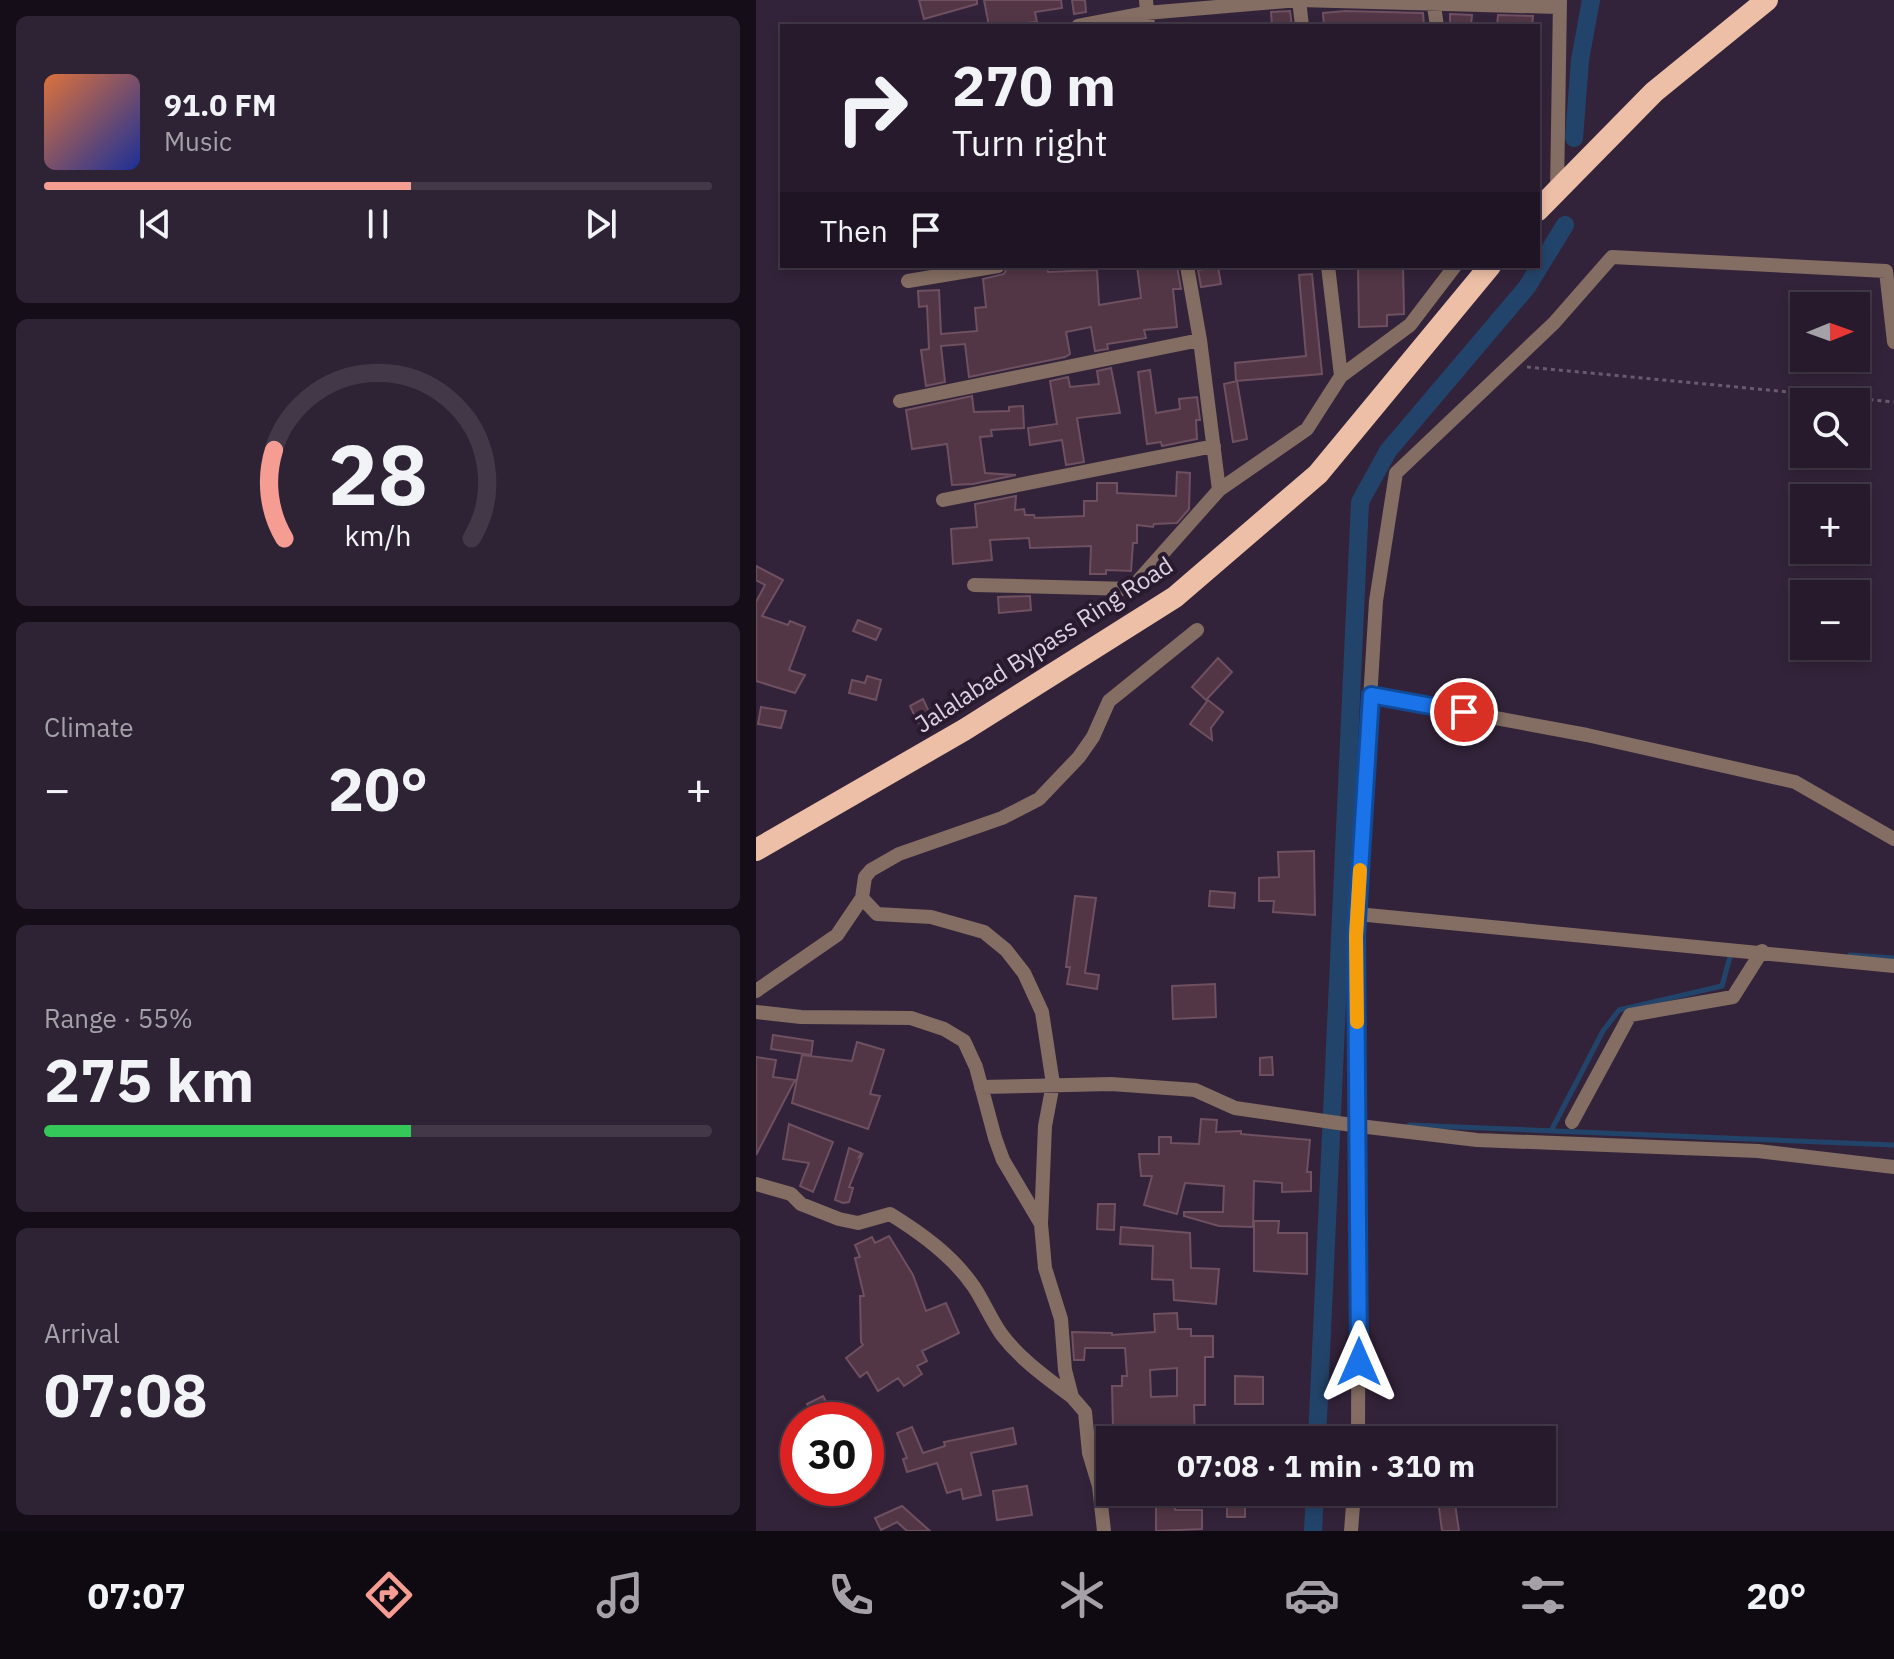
<!DOCTYPE html>
<html lang="en">
<head>
<meta charset="utf-8">
<style>
	:root { --surface:#261a2c; --page:#2e2334; --text:#f1f3f6; --muted:#a4a1a9; --line:#423848; --accent:#f59c93 }
	body { margin:0; font-family:"IBM Plex Sans",sans-serif; background:var(--page); color:var(--text); height:100vh; display:flex; flex-direction:column; font-size:30px; white-space:nowrap }
	* { box-sizing:border-box; margin:0 }
	p { font-size:26px; color:var(--muted) }
	.icon { flex:none; width:44px; height:44px; fill:none; stroke:currentColor; stroke-width:2; stroke-linecap:round; stroke-linejoin:round }
	.map { position:relative; flex:1; overflow:hidden }
	.sheet { display:flex; flex-direction:column; gap:16px; padding:16px; background:#150e18; width:756px }
	.sheet>* { flex:none }
	.banner { position:absolute; left:24px; top:24px; width:760px; height:244px; border-radius:0px; box-shadow:0 4px 12px #0003,0 0 0 2px var(--line); background:#261a2c; color:var(--text); overflow:hidden }
	.needle { width:52px; rotate:89deg }
	.controls { position:absolute; left:1034px; top:292px; display:grid; gap:16px }
	.controls a { display:grid; place-items:center; width:80px; height:80px; border-radius:0px; background:var(--surface); box-shadow:0 4px 12px #0003,0 0 0 2px var(--line); font-size:40px }
	.speed { position:absolute; left:24px; top:1402px; display:flex; gap:16px; font-size:40px; font-weight:700; text-align:center }
	.speed>* { display:grid; place-content:center; width:104px; height:104px; border-radius:50%; background:var(--surface); box-shadow:0 4px 12px #0003,0 0 0 2px var(--line); line-height:1 }
	.speed .limit { border:12px solid #d22; background:#fff; color:#111 }
	.pin { position:absolute; display:grid; place-items:center; width:68px; height:68px; color:#fff; margin:-34px; border:4px solid #fff; border-radius:50%; box-shadow:0 2px 8px #0007 }
	.me { position:absolute; width:88px; margin:-44px; rotate:0deg; stroke-linejoin:round; filter:drop-shadow(0 0 6px #0008) }
	.turn { display:flex; align-items:center; gap:28px; height:168px; padding:0 40px; font-size:36px }
	.turn .icon { width:104px; height:104px; stroke-width:2.5 }
	.turn b { display:block; font-size:56px; line-height:68px }
	.then { display:flex; align-items:center; height:76px; padding:0 40px; background:#0003; gap:16px; font-size:30px }
	.big { font-size:60px; font-weight:700; line-height:1.1 }
	.sheet .widget { flex:1; display:flex; flex-direction:column; justify-content:center; gap:12px; min-width:0; padding:0 28px; border-radius:12px; background:var(--page) }
	.sheet .dial { align-items:center; gap:0 }
	.dial svg { height:208px; overflow:visible; fill:none; stroke:var(--line); stroke-width:7; stroke-linecap:round; text-anchor:middle }
	.dial text { fill:var(--text); stroke:none }
	.song { display:flex; align-items:center; gap:24px }
	.cover { width:96px; height:96px; border-radius:12px; background:linear-gradient(135deg,hsl(20 70% 55%),hsl(230 70% 35%)) }
	.played { height:8px; border-radius:4px; background:linear-gradient(90deg,var(--accent) 55%,var(--line) 55%) }
	.keys { display:flex; justify-content:space-around; direction:ltr }
	.heat { display:flex; justify-content:space-between; align-items:center; font-size:44px; direction:ltr }
	.charge { height:12px; border-radius:6px; background:linear-gradient(90deg,#34c759 55%,var(--line) 0) }
	.trip { position:absolute; left:340px; top:1426px; width:460px; height:80px; border-radius:0px; background:var(--surface); box-shadow:0 4px 12px #0003,0 0 0 2px var(--line); font-weight:700; line-height:80px; text-align:center }
	.dock { display:flex; height:128px; justify-content:space-around; align-items:center; background:#0f0a12; color:var(--muted) }
	.dock .icon { width:56px; height:56px }
	.dock .current { color:var(--accent) }
	.dock b { font-size:36px; color:var(--text) }
	main { display:flex; flex:1; min-height:0 }
	.map>svg:first-child { display:block }
	.lines { fill:none; stroke-linecap:round; stroke-linejoin:round }
	.stream { stroke:#23446a; stroke-width:5 }
	.canal { stroke:#23446a; stroke-width:18 }
	.building { fill:#523645; stroke:#6e5060; stroke-width:2; fill-rule:evenodd }
	.path { stroke:#695a6f; stroke-width:3; stroke-dasharray:4 4; stroke-linecap:butt }
	.minor { stroke:#846d62; stroke-width:14 }
	.trunk { stroke:#edbfa6; stroke-width:22 }
	.route-casing { stroke:#114b97; stroke-width:20 }
	.route { stroke:#1a73e8; stroke-width:14 }
	.slow { stroke:#f59e0b; stroke-width:14 }
	.labels { text-anchor:middle; stroke-width:8; stroke-linejoin:round; paint-order:stroke }
	.street-label { font-size:24px; fill:#dbd1e0; stroke:#291a2f }
</style>
</head>
<body>
<main>
<section class="sheet">
<div class="widget">
<div class="song"><i class="cover"></i><div><b>91.0 FM</b><p>Music</p></div></div>
<div class="played"></div>
<div class="keys"><svg class="icon" aria-label="previous" viewBox="0 0 24 24"><path d="M18 5L8 12l10 7zM5 5v14"/></svg><svg class="icon" aria-label="pause" viewBox="0 0 24 24"><path d="M8 5v14M16 5v14"/></svg><svg class="icon" aria-label="next" viewBox="0 0 24 24"><path d="M6 5l10 7-10 7zM19 5v14"/></svg></div>
</div>
<div class="widget dial"><svg viewBox="0 0 100 80">
<path d="M14 69A42 42 0 1 1 86 69"/>
<path d="M14 69A42 42 0 0 1 10 35" stroke="#f59c93"/>
<text x="50" y="56" font-size="32" font-weight="700">28</text>
<text x="50" y="72" font-size="11">km/h</text>
</svg></div>
<div class="widget"><p>Climate</p>
<div class="heat"><a>−</a><b class="big">20°</b><a>+</a></div>
</div>
<div class="widget"><p>Range · 55%</p><b class="big">275 km</b><div class="charge"></div></div>
<div class="widget"><p>Arrival</p><b class="big">07:08</b></div>
</section>
<div class="map">
<svg width="1138" height="1531" viewBox="0 0 1138 1531">
	<rect width="100%" height="100%" fill="#33233a"/>
	<g class="lines">
		<!-- stream -->
		<path class="stream" d="M 1094,955 L 1138,958
			M 653,1125 L 1138,1145
			M 795,1131 L 847,1031 L 863,1010 L 966,986 L 975,953"/>
		<!-- canal -->
		<path class="canal" d="M 818,138 L 824,60 L 835,0
			M 561,1440 L 604,502 L 632,451 L 771,287 L 809,225
			M 557,1531 L 559,1492"/>
	</g>
	<!-- building -->
	<path class="building" d="M 163,0 L 221,0 L 221,4 L 168,19 Z
		M 228,0 L 305,0 L 306,8 L 279,12 L 281,22 L 233,26 Z
		M 316,0 L 329,0 L 330,12 L 318,14 Z
		M 534,11 L 536,26 L 516,26 L 515,12 Z
		M 589,11 L 667,13 L 668,26 L 568,26 L 567,13 Z
		M 694,14 L 716,15 L 715,26 L 694,26 Z
		M 742,15 L 777,16 L 776,26 L 741,25 Z
		M 252,266 L 291,266 L 292,272 L 341,270 L 343,305 L 385,298 L 381,266 L 421,266 L 425,289 L 417,289 L 421,327 L 388,330 L 390,338 L 351,344 L 352,349 L 339,351 L 335,327 L 310,332 L 314,354 L 309,357 L 213,377 L 209,344 L 185,346 L 189,382 L 170,386 L 165,350 L 173,349 L 171,306 L 163,307 L 162,291 L 183,290 L 185,334 L 221,331 L 219,308 L 230,307 L 227,279 L 248,274 Z
		M 602,266 L 647,266 L 648,314 L 631,315 L 631,326 L 603,327 Z
		M 462,267 L 465,284 L 445,287 L 442,270 Z
		M 556,274 L 566,374 L 480,381 L 479,363 L 550,356 L 543,275 Z
		M 355,368 L 364,413 L 321,418 L 328,462 L 310,465 L 306,440 L 274,445 L 272,428 L 301,424 L 294,381 L 312,377 L 314,387 L 343,384 L 341,371 Z
		M 394,370 L 400,413 L 424,409 L 423,399 L 441,397 L 444,420 L 440,420 L 441,439 L 406,446 L 405,442 L 391,444 L 382,372 Z
		M 481,381 L 491,439 L 477,442 L 468,384 Z
		M 216,396 L 218,412 L 253,411 L 253,407 L 267,406 L 268,428 L 235,430 L 236,436 L 224,437 L 229,473 L 260,475 L 217,484 L 196,485 L 191,444 L 156,449 L 150,410 Z
		M 421,472 L 434,473 L 433,509 L 421,523 L 398,524 L 397,527 L 381,525 L 381,543 L 377,543 L 375,571 L 350,570 L 350,574 L 334,574 L 335,546 L 274,548 L 273,538 L 234,540 L 236,560 L 197,564 L 195,529 L 221,527 L 219,504 L 260,496 L 259,510 L 268,509 L 269,515 L 278,515 L 279,518 L 328,516 L 328,501 L 341,501 L 341,483 L 361,483 L 361,493 L 420,496 Z
		M 0,566 L 27,580 L 6,616 L 32,625 L 34,621 L 49,627 L 33,670 L 49,675 L 39,693 L 0,681 L 0,602 L 9,585 L 0,580 Z
		M 274,596 L 275,610 L 243,613 L 242,597 Z
		M 102,620 L 125,629 L 120,640 L 97,631 Z
		M 462,658 L 476,672 L 450,700 L 436,687 Z
		M 111,676 L 125,680 L 120,700 L 93,693 L 96,680 L 109,683 Z
		M 167,699 L 175,716 L 162,723 L 154,706 Z
		M 452,700 L 467,712 L 455,728 L 456,740 L 434,724 Z
		M 5,707 L 30,711 L 25,728 L 2,724 Z
		M 558,851 L 559,915 L 517,912 L 518,901 L 503,901 L 503,878 L 523,877 L 522,852 Z
		M 454,891 L 479,893 L 478,908 L 453,906 Z
		M 319,896 L 340,898 L 329,973 L 343,975 L 341,989 L 311,984 L 314,967 L 310,967 Z
		M 459,984 L 460,1017 L 417,1019 L 416,986 Z
		M 17,1035 L 57,1041 L 55,1055 L 15,1049 Z
		M 101,1042 L 128,1050 L 114,1094 L 124,1096 L 112,1129 L 36,1103 L 46,1055 L 96,1061 Z
		M 0,1057 L 20,1060 L 17,1077 L 39,1080 L 0,1155 Z
		M 516,1057 L 517,1075 L 504,1075 L 504,1058 Z
		M 445,1119 L 461,1120 L 460,1132 L 485,1131 L 485,1134 L 554,1140 L 551,1172 L 555,1172 L 555,1191 L 526,1192 L 526,1183 L 498,1181 L 497,1227 L 463,1226 L 428,1216 L 428,1212 L 467,1212 L 468,1186 L 429,1183 L 421,1214 L 388,1205 L 396,1176 L 385,1176 L 383,1154 L 403,1154 L 403,1137 L 415,1137 L 415,1143 L 443,1144 Z
		M 33,1124 L 77,1142 L 57,1192 L 44,1186 L 53,1163 L 27,1159 Z
		M 93,1148 L 105,1153 L 103,1157 L 106,1155 L 93,1187 L 97,1188 L 93,1202 L 87,1203 L 79,1200 Z
		M 342,1204 L 359,1204 L 358,1230 L 341,1229 Z
		M 498,1221 L 523,1221 L 522,1233 L 551,1233 L 551,1274 L 498,1271 Z
		M 365,1227 L 434,1233 L 435,1268 L 463,1269 L 460,1304 L 418,1300 L 417,1280 L 396,1279 L 397,1246 L 364,1244 Z
		M 133,1236 L 157,1275 L 170,1311 L 190,1303 L 203,1333 L 166,1351 L 171,1361 L 161,1366 L 166,1374 L 148,1386 L 142,1378 L 122,1391 L 111,1372 L 104,1377 L 90,1358 L 107,1345 L 105,1342 L 104,1296 L 108,1296 L 99,1258 L 104,1257 L 99,1245 L 116,1237 L 119,1243 Z
		M 421,1313 L 422,1329 L 435,1329 L 435,1336 L 457,1336 L 457,1357 L 449,1357 L 449,1405 L 438,1405 L 439,1439 L 416,1440 L 415,1426 L 357,1429 L 356,1386 L 366,1386 L 366,1376 L 371,1376 L 369,1348 L 329,1348 L 328,1360 L 318,1360 L 316,1332 L 356,1333 L 356,1335 L 399,1332 L 398,1314 ZM 421,1368 L 421,1396 L 395,1397 L 394,1370 Z
		M 479,1376 L 507,1377 L 507,1404 L 479,1404 Z
		M 67,1396 L 80,1420 L 60,1420 L 51,1404 Z
		M 156,1427 L 167,1453 L 189,1446 L 188,1442 L 257,1428 L 260,1444 L 215,1453 L 225,1495 L 207,1499 L 205,1489 L 191,1493 L 181,1463 L 151,1472 L 147,1459 L 151,1458 L 141,1433 Z
		M 271,1486 L 276,1515 L 241,1520 L 237,1491 Z
		M 419,1492 L 419,1510 L 446,1510 L 446,1529 L 400,1531 L 400,1505 L 378,1506 L 378,1493 Z
		M 698,1497 L 703,1531 L 686,1531 L 682,1500 Z
		M 471,1504 L 489,1504 L 489,1517 L 471,1517 Z
		M 146,1506 L 174,1531 L 151,1531 L 141,1522 L 125,1530 L 119,1518 Z"/>
	<g class="lines">
		<!-- path -->
		<path class="path" d="M 771,367 L 1138,402"/>
		<!-- minor -->
		<path class="minor" d="M 390,0 L 392,26
			M 543,0 L 546,26
			M 677,0 L 681,26
			M 322,26 L 390,13 L 543,0 L 802,7
			M 801,191 L 804,0
			M 431,266 L 444,340 L 463,490
			M 572,266 L 585,376
			M 152,281 L 242,266
			M 144,401 L 444,340
			M 187,500 L 458,446
			M 218,585 L 375,589 L 463,490 L 551,429 L 585,376 L 654,325 L 699,266
			M 615,695 L 831,735 L 1039,782 L 1138,839
			M 106,898 L 121,914 L 175,917 L 228,932 L 250,950 L 268,973 L 286,1012 L 297,1084 L 289,1126 L 285,1224 L 289,1268 L 305,1319 L 309,1370 L 316,1397 L 329,1412 L 333,1453 L 343,1486 L 348,1531
			M 601,914 L 1138,966
			M 0,991 L 81,935 L 106,898 L 109,877 L 115,870 L 143,854 L 246,818 L 283,799 L 323,757 L 337,737 L 353,701 L 441,630
			M 0,1012 L 45,1017 L 155,1018 L 188,1029 L 208,1041 L 220,1067 L 239,1138 L 247,1160 L 285,1224
			M 225,1087 L 355,1084 L 439,1090 L 479,1108 L 603,1126 L 601,914 L 620,601 L 640,473 L 798,323 L 856,257 L 1130,271 L 1138,342
			M 816,1122 L 874,1015 L 977,997 L 1006,951
			M 0,1184 L 35,1194 L 45,1204 L 83,1219 L 102,1223 L 134,1214 C 165,1233 197,1256 218,1287 C 228,1302 235,1320 246,1335 C 265,1360 291,1378 316,1397
			M 602,1440 L 603,1126 L 721,1140 L 1002,1151 L 1138,1167
			M 595,1531 L 598,1492"/>
		<!-- trunk -->
		<path class="trunk" d="M 782,210 L 898,92 L 1011,0
			M 0,850 L 208,730 L 419,597 L 562,474 L 734,266"/>
	</g>
	<g class="lines">
		<!-- route casing -->
		<g class="route-casing">
			<path id="route" d="M 603,1362 L 600,936 L 615,695 L 708,712"/>
		</g>
		<!-- route -->
		<use href="#route" class="route"/>
		<!-- slow -->
		<path class="slow" d="M 601,1022 L 600,936 L 604,870"/>
	</g>
	<g class="labels">
		<!-- street labels -->
		<g class="street-label">
			<text transform="translate(288 645) rotate(-33)" y="8">Jalalabad Bypass Ring Road</text>
		</g>
	</g>
</svg>
<div class="controls">
<a><svg class="needle" viewBox="-14 -14 28 28"><path d="M0-13l5 13h-10z" fill="#e53935"/><path d="M0 13l5-13h-10z" fill="#a4a1a9"/></svg></a>
<a><svg class="icon" aria-label="search" viewBox="0 0 24 24"><circle cx="10" cy="10" r="6"/><path d="M15 15l6 6"/></svg></a>
<a>+</a>
<a>−</a>
</div>
<div class="speed"><div class="limit">30</div></div>
<div class="pin" style="left:708px;top:712px;background:#d93025"><svg class="icon" aria-label="arrive" viewBox="0 0 24 24"><path d="M6 21V4h12l-3 4 3 4H6"/></svg></div>
<svg class="me" style="left:603px;top:1362px" viewBox="-20 -20 40 40"><path d="M0-17L14 15 0 8-14 15z" fill="#1a73e8" stroke="#fff" stroke-width="4"/></svg>
<div class="trip">07:08 · 1 min · 310 m</div>
<div class="banner">
<div class="turn"><svg class="icon" aria-label="right" viewBox="0 0 24 24"><path d="M7 20v-9h11M14 6l5 5-5 5"/></svg><div><b>270 m</b>Turn right</div></div>
<div class="then">Then<svg class="icon" aria-label="arrive" viewBox="0 0 24 24"><path d="M6 21V4h12l-3 4 3 4H6"/></svg></div>
</div>
</div>
</main>
<nav class="dock">
<b>07:07</b>
<svg class="icon current" aria-label="directions" viewBox="0 0 24 24"><path d="M12 3l9 9-9 9-9-9zM9 14v-3h6M13 9l2 2-2 2"/></svg>
<svg class="icon" aria-label="music" viewBox="0 0 24 24"><path d="M9 18V5l10-2v13"/><circle cx="6" cy="18" r="3"/><circle cx="16" cy="16" r="3"/></svg>
<svg class="icon" aria-label="phone" viewBox="0 0 24 24"><path d="M5 4h4l2 5-3 2q2 4 5 5l2-3 5 2v4C11 20 4 13 5 4z"/></svg>
<svg class="icon" aria-label="climate" viewBox="0 0 24 24"><path d="M12 3v18M4 7l16 10M4 17L20 7"/></svg>
<svg class="icon" aria-label="car" viewBox="0 0 24 24"><path d="M5 17H2v-5l4-1 3-4h7l3 4 3 1v5h-3M9 17h6M6 11h13"/><circle cx="7" cy="17" r="2"/><circle cx="17" cy="17" r="2"/></svg>
<svg class="icon" aria-label="filters" viewBox="0 0 24 24"><path d="M4 7h16M4 17h16"/><circle cx="9" cy="7" r="2"/><circle cx="15" cy="17" r="2"/></svg>
<b>20°</b>
</nav>
</body>
</html>
